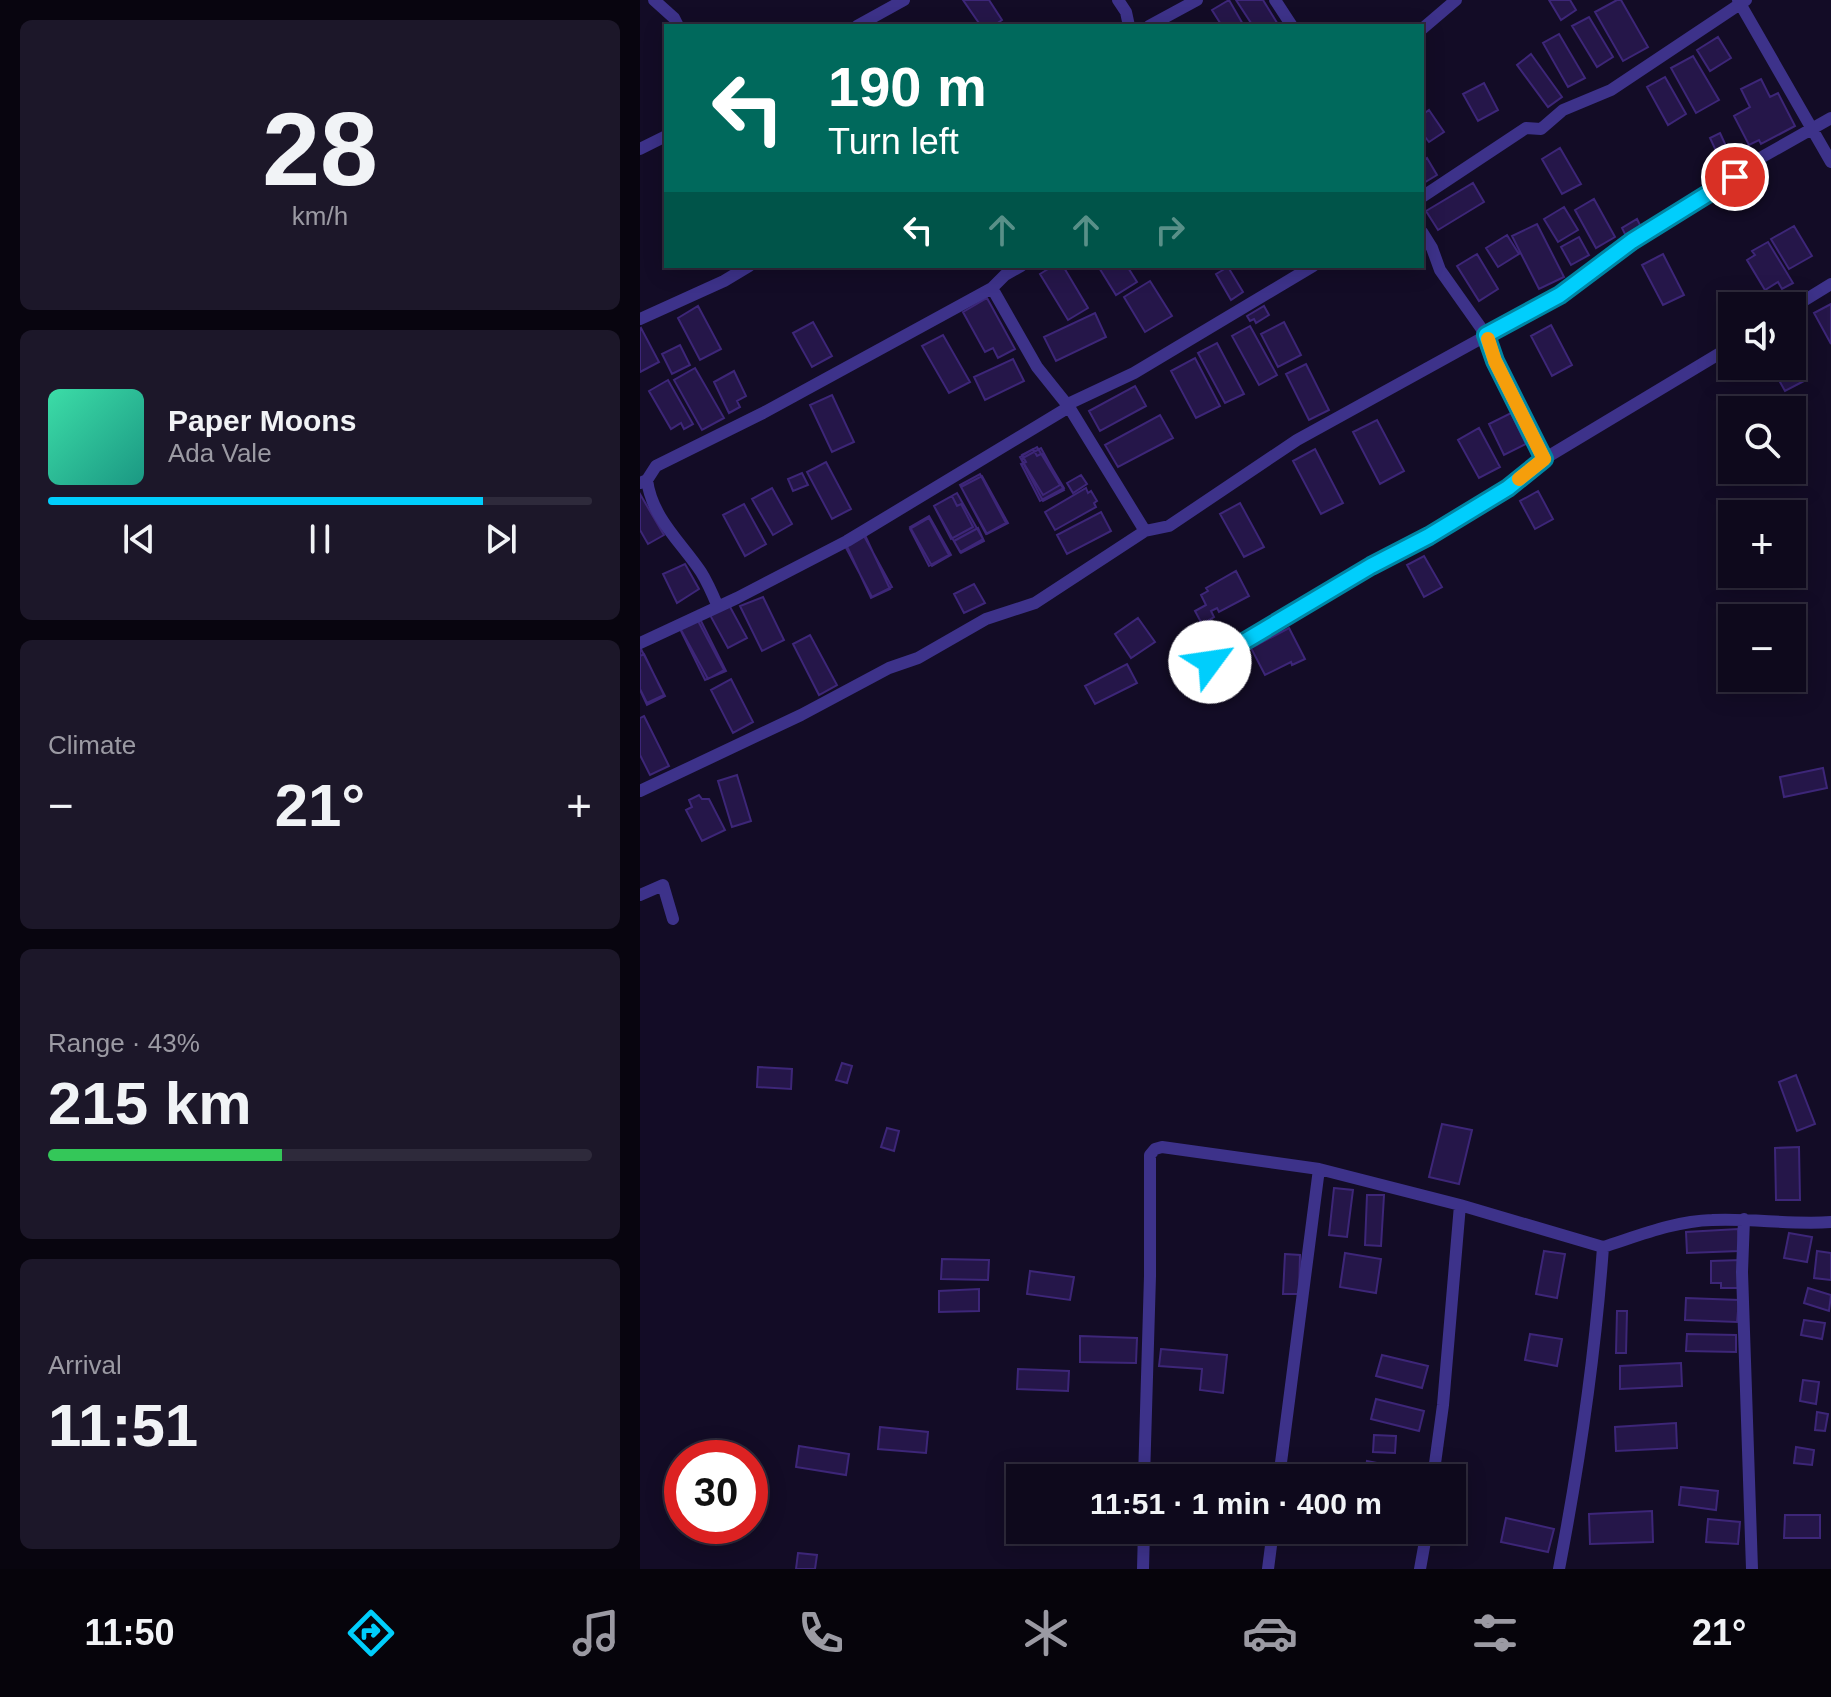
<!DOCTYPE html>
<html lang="en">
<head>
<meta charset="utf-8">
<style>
	:root { --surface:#0e091c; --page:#1c1729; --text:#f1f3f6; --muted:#9b9aa3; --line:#2e2a3b; --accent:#00cefc }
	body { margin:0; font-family:Arial,sans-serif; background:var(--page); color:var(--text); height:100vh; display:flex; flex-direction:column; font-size:30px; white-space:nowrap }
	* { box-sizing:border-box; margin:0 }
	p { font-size:26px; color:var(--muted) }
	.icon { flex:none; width:44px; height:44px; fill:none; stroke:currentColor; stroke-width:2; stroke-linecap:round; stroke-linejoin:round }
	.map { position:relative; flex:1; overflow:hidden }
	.sheet { display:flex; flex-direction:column; gap:20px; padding:20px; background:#08050f; width:640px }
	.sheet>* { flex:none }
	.banner { position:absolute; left:24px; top:24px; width:760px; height:244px; border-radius:0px; box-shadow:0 4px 20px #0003,0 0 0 2px var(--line); background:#00695c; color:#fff; overflow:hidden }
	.buttons { position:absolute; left:1078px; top:292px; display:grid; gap:16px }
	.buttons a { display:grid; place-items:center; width:88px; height:88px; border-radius:0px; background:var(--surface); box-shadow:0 4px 20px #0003,0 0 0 2px var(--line); font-size:40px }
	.speed { position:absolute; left:24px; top:1440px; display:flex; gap:16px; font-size:40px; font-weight:700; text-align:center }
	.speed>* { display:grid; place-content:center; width:104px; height:104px; border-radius:50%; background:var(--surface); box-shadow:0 4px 20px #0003,0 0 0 2px var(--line); line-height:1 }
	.speed .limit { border:12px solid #d22; background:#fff; color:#111 }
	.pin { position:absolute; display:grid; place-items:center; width:68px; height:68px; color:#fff; margin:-34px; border:4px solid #fff; border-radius:50%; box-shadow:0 2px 8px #0007 }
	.me { position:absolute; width:88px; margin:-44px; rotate:59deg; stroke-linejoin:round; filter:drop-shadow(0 0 6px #0008) }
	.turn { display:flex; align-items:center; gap:28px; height:168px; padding:0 32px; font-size:36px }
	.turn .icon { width:104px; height:104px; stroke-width:2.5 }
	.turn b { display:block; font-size:56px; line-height:68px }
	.lanes { display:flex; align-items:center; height:76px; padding:0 32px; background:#0003; justify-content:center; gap:40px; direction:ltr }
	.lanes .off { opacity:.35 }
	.big { font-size:60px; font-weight:600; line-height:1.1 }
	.sheet .card { flex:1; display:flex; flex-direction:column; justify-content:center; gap:12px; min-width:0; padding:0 28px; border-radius:12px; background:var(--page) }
	.sheet .dial { align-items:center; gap:0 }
	.dial b { font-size:104px; line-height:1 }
	.song { display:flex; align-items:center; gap:24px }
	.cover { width:96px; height:96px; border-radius:12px; background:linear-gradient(135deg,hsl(160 70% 55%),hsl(170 70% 35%)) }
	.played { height:8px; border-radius:4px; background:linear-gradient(90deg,var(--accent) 80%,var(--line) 80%) }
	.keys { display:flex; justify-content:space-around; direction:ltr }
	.heat { display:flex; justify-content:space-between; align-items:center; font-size:44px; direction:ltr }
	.charge { height:12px; border-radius:6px; background:linear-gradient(90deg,#34c759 43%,var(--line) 0) }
	.trip { position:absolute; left:366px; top:1464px; width:460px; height:80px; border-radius:0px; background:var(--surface); box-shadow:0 4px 20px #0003,0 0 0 2px var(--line); font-weight:600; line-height:80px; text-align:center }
	.dock { display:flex; height:128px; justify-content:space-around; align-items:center; background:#06040b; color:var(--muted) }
	.dock .icon { width:56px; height:56px }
	.dock .current { color:var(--accent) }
	.dock b { font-size:36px; color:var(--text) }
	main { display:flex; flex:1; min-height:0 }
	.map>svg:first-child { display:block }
	.building { fill:#251649; stroke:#3d2678; stroke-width:2 }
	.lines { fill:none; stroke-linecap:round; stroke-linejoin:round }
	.minor { stroke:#3d328a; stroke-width:12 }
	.route-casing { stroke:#0086a4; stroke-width:20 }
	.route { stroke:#00cefc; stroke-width:14 }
	.slow { stroke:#f59e0b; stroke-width:14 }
</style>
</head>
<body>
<main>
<section class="sheet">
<div class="card dial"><b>28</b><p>km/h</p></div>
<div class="card">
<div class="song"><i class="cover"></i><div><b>Paper Moons</b><p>Ada Vale</p></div></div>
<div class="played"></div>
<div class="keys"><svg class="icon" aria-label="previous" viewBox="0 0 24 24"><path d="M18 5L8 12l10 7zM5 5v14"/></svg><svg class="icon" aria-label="pause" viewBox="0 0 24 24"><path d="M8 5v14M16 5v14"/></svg><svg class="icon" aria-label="next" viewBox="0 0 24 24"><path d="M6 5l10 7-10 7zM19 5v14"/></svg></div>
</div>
<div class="card"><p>Climate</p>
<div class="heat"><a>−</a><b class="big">21°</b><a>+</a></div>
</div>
<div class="card"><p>Range · 43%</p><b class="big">215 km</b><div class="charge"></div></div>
<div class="card"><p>Arrival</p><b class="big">11:51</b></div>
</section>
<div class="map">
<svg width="1191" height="1569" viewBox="0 0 1191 1569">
	<rect width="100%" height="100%" fill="#130c26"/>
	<!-- building -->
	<path class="building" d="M 323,0 L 349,0 L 362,20 L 353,26 L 341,26 Z
		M 589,0 L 604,26 L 582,26 L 572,10 Z
		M 596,0 L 623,0 L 639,26 L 613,26 Z
		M 909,0 L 930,0 L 936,10 L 921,20 Z
		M 977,0 L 981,0 L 1008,47 L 983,61 L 955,12 Z
		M 949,17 L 973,57 L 957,67 L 932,26 Z
		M 919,34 L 945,78 L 928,87 L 903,43 Z
		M 1078,37 L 1091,58 L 1070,71 L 1057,50 Z
		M 891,54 L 922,97 L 908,107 L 877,65 Z
		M 1053,56 L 1079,100 L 1056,113 L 1031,68 Z
		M 1025,77 L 1046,114 L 1028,125 L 1007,87 Z
		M 1121,79 L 1130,97 L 1138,93 L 1155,126 L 1121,144 L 1119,140 L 1109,145 L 1094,116 L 1110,107 L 1101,89 Z
		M 844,83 L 858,110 L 838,121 L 823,94 Z
		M 789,110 L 804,132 L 789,142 L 782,133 L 782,115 Z
		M 1080,133 L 1087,148 L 1077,153 L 1070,138 Z
		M 920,148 L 941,184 L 922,194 L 902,159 Z
		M 787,158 L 797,175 L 782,184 L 782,162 Z
		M 833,183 L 844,202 L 798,230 L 786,211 Z
		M 954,199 L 975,237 L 956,248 L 935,210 Z
		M 924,207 L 938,230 L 918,242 L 904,219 Z
		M 997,219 L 1002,229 L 987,238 L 982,228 Z
		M 897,224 L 924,277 L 899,289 L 872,236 Z
		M 1154,226 L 1172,256 L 1149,269 L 1131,239 Z
		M 867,235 L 879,254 L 858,267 L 846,248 Z
		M 939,237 L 949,255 L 931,265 L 921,247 Z
		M 1128,242 L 1153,283 L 1142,289 L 1138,282 L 1125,290 L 1107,260 L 1115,255 L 1112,251 Z
		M 837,254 L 858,289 L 839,301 L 817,266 Z
		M 1023,254 L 1044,295 L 1023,305 L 1002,265 Z
		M 413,266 L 423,266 L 448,308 L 428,320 L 400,274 Z
		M 458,266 L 487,266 L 497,282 L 476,295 Z
		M 588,267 L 603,292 L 591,300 L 576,274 Z
		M 510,281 L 532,316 L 505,332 L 484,297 Z
		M 347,298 L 375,349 L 358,358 L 353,348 L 345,352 L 323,312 Z
		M 1191,304 L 1191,344 L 1174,313 Z
		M 58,306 L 81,349 L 60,360 L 38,318 Z
		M 624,306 L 629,315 L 616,323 L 614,319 L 610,321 L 607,316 Z
		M 455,313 L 466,337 L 416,361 L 404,337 Z
		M 173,322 L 192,356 L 172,367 L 153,333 Z
		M 644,322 L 661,355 L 638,367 L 621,334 Z
		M 911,325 L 932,365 L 912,376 L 891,336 Z
		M 610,326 L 637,375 L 619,385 L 592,336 Z
		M 1,328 L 19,362 L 0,372 L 0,329 Z
		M 303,335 L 330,382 L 309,393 L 282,346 Z
		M 577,343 L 604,394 L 585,403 L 558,353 Z
		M 40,345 L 50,365 L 32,374 L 22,354 Z
		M 555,358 L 580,406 L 556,418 L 531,371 Z
		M 373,359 L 384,381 L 345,400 L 334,377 Z
		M 1152,360 L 1164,381 L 1145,391 L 1131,366 L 1152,366 Z
		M 666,364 L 689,410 L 669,420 L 646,374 Z
		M 55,368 L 84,418 L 62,430 L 34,380 Z
		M 94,371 L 106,396 L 97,401 L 100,407 L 89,413 L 74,382 Z
		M 28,380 L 53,424 L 44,429 L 41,423 L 31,429 L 9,391 Z
		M 495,386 L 506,406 L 460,431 L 449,411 Z
		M 192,395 L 214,442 L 192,452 L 170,405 Z
		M 871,413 L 886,444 L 864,455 L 849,424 Z
		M 520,415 L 533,438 L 478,467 L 465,445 Z
		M 737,420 L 764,471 L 740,484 L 713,432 Z
		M 839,428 L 860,467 L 839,478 L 818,440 Z
		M 397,447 L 420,485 L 403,495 L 380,457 Z
		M 401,448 L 424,490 L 403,501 L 381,459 Z
		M 393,449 L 397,456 L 403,453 L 424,488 L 400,501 L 381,464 L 386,462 L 382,455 Z
		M 675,449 L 703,503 L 681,514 L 653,461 Z
		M 186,462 L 211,509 L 192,519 L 167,472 Z
		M 162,473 L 168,485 L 153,491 L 148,479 Z
		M 340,474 L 366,523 L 346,534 L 320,485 Z
		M 441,475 L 447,484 L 433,493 L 427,483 Z
		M 342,476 L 368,523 L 347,534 L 321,487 Z
		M 132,488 L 152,524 L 133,535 L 112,499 Z
		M 446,488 L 448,493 L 451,491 L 457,501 L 454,503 L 456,507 L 415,530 L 405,512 Z
		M 898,491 L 913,519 L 895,529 L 880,501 Z
		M 317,493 L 343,539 L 320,552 L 294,506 Z
		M 0,494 L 24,535 L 8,544 L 0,530 Z
		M 312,496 L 317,506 L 321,504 L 333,527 L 311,539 L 294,506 Z
		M 600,503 L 624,547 L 604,557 L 580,514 Z
		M 104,504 L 126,544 L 105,556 L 83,515 Z
		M 461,512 L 471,531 L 427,554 L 417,535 Z
		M 289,516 L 311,555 L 292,566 L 270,527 Z
		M 289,518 L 309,555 L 289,566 L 270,529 Z
		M 338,528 L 344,541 L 321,553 L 314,541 Z
		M 224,533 L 250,589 L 231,598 L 205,542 Z
		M 224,536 L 252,587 L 232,597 L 205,546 Z
		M 784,556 L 802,587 L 784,597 L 767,565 Z
		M 45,564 L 59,589 L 37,603 L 23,574 Z
		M 596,571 L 609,596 L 579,612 L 577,608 L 571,611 L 574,617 L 562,624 L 555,611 L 566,605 L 561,595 L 568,591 L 566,588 Z
		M 334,584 L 345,603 L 324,613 L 314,594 Z
		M 123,597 L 144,640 L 122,651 L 100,606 Z
		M 89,605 L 107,638 L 88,648 L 70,615 Z
		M 498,618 L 515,642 L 491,658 L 475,634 Z
		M 57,619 L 84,670 L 68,679 L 40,628 Z
		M 60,619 L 86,671 L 65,680 L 40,629 Z
		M 649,628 L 665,659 L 652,665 L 651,662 L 625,675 L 611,648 Z
		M 170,635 L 197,685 L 179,695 L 153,644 Z
		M 0,647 L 25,696 L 7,705 L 0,690 Z
		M 4,654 L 24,695 L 7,703 L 0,689 L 0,656 Z
		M 487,664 L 497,683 L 455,704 L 445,686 Z
		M 91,679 L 113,722 L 93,733 L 71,690 Z
		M 4,716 L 29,766 L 10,775 L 0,755 L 0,718 Z
		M 1183,768 L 1187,788 L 1144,797 L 1140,777 Z
		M 97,775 L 111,821 L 92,827 L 78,781 Z
		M 59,795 L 62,799 L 69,799 L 85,830 L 62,841 L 46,810 L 52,807 L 49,800 Z
		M 202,1063 L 212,1066 L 207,1083 L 196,1080 Z
		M 118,1067 L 152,1069 L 151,1089 L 117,1087 Z
		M 1156,1075 L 1175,1124 L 1157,1131 L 1139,1082 Z
		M 802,1124 L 832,1130 L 819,1184 L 789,1177 Z
		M 247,1128 L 259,1131 L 254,1151 L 241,1147 Z
		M 1159,1147 L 1160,1200 L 1136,1200 L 1135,1148 Z
		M 694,1188 L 713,1190 L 707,1237 L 689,1235 Z
		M 727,1195 L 744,1195 L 741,1246 L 725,1245 Z
		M 1098,1229 L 1099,1251 L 1047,1253 L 1046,1232 Z
		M 1149,1233 L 1172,1237 L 1167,1262 L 1144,1258 Z
		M 904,1251 L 925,1254 L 917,1298 L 896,1294 Z
		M 1177,1251 L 1191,1253 L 1191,1280 L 1174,1278 Z
		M 705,1253 L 741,1259 L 736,1293 L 700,1287 Z
		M 645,1254 L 660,1255 L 659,1294 L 643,1294 Z
		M 302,1259 L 349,1260 L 348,1280 L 301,1279 Z
		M 1101,1260 L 1101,1288 L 1081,1288 L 1081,1283 L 1071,1283 L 1071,1261 Z
		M 390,1271 L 434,1277 L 430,1300 L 387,1294 Z
		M 1168,1288 L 1191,1295 L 1189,1311 L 1164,1303 Z
		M 339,1289 L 339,1311 L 299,1312 L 299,1291 Z
		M 1046,1298 L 1099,1300 L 1097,1322 L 1045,1320 Z
		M 977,1311 L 987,1311 L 986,1353 L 976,1353 Z
		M 1164,1320 L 1185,1323 L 1182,1339 L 1161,1335 Z
		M 890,1334 L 922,1339 L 917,1366 L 885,1360 Z
		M 1047,1334 L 1096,1335 L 1096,1352 L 1046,1351 Z
		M 440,1336 L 497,1338 L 496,1363 L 440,1362 Z
		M 521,1349 L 587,1355 L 583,1393 L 560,1390 L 562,1369 L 519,1366 Z
		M 742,1355 L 788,1366 L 782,1388 L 736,1376 Z
		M 1041,1363 L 1042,1386 L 980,1389 L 980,1366 Z
		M 378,1369 L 429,1371 L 428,1391 L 377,1389 Z
		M 1163,1380 L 1179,1382 L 1176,1404 L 1160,1401 Z
		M 736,1399 L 784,1411 L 779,1431 L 731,1419 Z
		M 1177,1412 L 1188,1414 L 1185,1431 L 1175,1430 Z
		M 1036,1423 L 1037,1448 L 976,1451 L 975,1427 Z
		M 240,1427 L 288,1432 L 286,1453 L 238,1449 Z
		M 734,1435 L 756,1436 L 755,1453 L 733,1452 Z
		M 159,1446 L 209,1454 L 206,1475 L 156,1467 Z
		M 1156,1447 L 1174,1450 L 1172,1465 L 1154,1463 Z
		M 727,1461 L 782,1472 L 781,1478 L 724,1478 Z
		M 1041,1487 L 1078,1491 L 1076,1510 L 1039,1505 Z
		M 1012,1511 L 1013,1542 L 950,1544 L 949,1514 Z
		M 1145,1515 L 1180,1515 L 1180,1538 L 1144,1538 Z
		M 866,1518 L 914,1529 L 908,1552 L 861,1542 Z
		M 1068,1519 L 1100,1522 L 1098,1544 L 1066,1542 Z
		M 158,1553 L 177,1555 L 175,1569 L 156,1569 Z"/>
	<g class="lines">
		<!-- minor -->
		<path class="minor" d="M 14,0 L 34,18 L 38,26
			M 478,0 L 486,12 L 489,26
			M 635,0 L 652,26
			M 1098,0 L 1191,162
			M 217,26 L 264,0
			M 509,26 L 557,0
			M 782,29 L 816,0
			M 0,149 L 26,136
			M 782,197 L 886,128 L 901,129 L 923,110 L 971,90 L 1106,0
			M 782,232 L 792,248 L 800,270 L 846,335 L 855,361 L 904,459
			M 1152,308 L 1191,284
			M 0,319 L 84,281 L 109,266
			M 428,404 L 494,373 L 673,266
			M 7,480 C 12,518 41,542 61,572 C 68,583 73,595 78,607
			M 0,483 L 7,480 L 16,466 L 123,413 L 352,288 L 365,275 L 381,266
			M 505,531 L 529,526 L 657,440 L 920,295 L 992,241 L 1072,193 L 1115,161 L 1191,118
			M 0,643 L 97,598 L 207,541 L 429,407 L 397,367 L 352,288
			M 570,662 L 731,566 L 789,536 L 868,488 L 904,459 L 1092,346
			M 0,791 L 161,715 L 249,668 L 278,658 L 346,619 L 395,603 L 505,531 L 429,407
			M 0,895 L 23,885 L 33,919
			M 1104,1219 L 1102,1272 L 1112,1569
			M 963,1247 C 998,1236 1034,1221 1072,1220 C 1112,1218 1151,1225 1191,1222
			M 504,1478 L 510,1276 L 510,1155 L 515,1149 L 522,1147 L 679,1169 L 820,1205 L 963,1247 C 955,1358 940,1460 919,1569
			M 639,1478 L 679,1169
			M 793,1478 L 803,1405 L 820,1205
			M 503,1569 L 504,1530
			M 628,1569 L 633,1530
			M 780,1569 L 787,1530"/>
	</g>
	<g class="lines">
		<!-- route casing -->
		<g class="route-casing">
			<path id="route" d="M 570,662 L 731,566 L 789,536 L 868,488 L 904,459 L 855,361 L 846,335 L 920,295 L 992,241 L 1095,177"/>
		</g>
		<!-- route -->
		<use href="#route" class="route"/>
		<!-- slow -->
		<path class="slow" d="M 848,339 L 855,361 L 904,459 L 879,479"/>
	</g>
</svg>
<div class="buttons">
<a><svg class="icon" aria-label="sound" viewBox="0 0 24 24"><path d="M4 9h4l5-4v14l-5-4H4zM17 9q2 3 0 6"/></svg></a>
<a><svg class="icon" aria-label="search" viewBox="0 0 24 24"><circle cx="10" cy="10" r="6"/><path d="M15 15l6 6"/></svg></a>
<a>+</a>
<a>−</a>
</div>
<div class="speed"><div class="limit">30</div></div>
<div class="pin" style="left:1095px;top:177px;background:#d93025"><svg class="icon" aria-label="arrive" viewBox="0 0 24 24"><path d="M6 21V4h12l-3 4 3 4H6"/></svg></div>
<svg class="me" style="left:570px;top:662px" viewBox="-20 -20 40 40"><circle r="19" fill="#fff"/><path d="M0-13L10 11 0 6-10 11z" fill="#00cefc"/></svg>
<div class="trip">11:51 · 1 min · 400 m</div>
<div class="banner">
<div class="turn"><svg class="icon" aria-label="left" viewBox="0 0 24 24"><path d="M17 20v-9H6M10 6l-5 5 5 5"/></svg><div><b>190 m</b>Turn left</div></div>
<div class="lanes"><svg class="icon" aria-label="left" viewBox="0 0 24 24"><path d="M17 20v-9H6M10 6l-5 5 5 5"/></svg><svg class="icon off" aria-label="ahead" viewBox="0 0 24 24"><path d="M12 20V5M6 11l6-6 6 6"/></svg><svg class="icon off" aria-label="ahead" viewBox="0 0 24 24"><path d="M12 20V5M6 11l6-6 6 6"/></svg><svg class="icon off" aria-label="right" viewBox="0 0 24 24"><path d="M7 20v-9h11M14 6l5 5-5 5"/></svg></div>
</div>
</div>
</main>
<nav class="dock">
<b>11:50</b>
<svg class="icon current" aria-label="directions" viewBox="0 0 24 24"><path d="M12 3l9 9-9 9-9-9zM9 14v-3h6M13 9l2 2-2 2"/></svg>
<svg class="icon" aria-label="music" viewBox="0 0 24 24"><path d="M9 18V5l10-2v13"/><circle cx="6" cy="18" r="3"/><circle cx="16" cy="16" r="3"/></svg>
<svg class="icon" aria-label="phone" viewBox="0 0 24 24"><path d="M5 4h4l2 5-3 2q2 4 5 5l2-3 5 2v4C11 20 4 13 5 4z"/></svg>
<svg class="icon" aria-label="climate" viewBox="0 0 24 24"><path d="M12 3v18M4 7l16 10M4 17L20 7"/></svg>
<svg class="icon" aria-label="car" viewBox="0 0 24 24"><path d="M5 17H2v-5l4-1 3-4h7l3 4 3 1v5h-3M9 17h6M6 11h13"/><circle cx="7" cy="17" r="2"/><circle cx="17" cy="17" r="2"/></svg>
<svg class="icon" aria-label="filters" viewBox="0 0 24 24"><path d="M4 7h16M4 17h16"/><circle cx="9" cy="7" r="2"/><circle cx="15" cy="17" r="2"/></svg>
<b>21°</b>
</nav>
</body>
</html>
